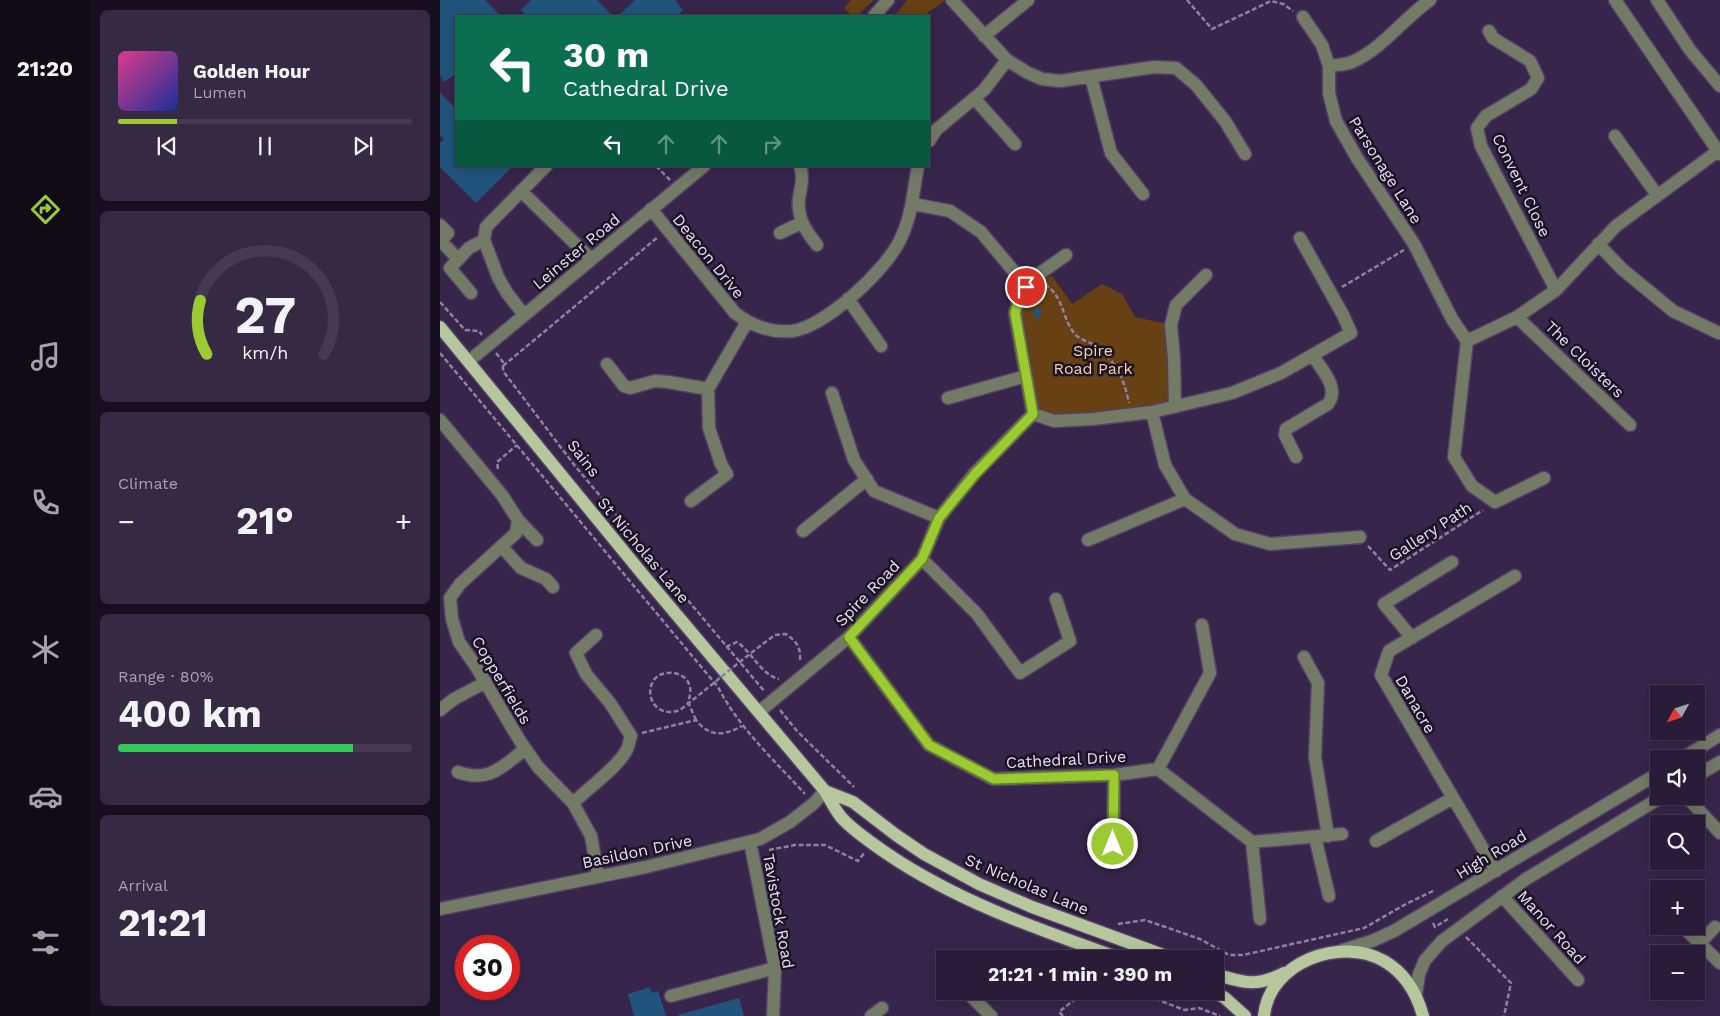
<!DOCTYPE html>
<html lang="en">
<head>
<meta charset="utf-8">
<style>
	:root { --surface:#2a1c38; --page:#362943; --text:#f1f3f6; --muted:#a5a1ae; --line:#463a53; --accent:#9cca32 }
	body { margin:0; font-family:"Work Sans",sans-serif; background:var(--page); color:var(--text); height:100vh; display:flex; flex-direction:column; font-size:19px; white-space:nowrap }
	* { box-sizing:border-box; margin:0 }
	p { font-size:16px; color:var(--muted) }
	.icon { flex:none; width:28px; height:28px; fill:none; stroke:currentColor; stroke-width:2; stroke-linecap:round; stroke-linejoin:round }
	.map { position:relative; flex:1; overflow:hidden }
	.drawer { display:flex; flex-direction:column; gap:10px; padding:10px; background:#170f1f; width:350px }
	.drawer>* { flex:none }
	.banner { position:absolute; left:15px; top:15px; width:475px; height:152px; border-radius:0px; box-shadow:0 2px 12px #0003,0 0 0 1px var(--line); background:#0b6e4f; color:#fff; overflow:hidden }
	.needle { width:32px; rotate:230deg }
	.tools { position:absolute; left:1210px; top:685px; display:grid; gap:10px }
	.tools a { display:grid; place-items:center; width:55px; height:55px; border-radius:0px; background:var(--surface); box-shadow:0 2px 12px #0003,0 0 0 1px var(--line); font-size:25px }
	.speed { position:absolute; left:15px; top:935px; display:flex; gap:10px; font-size:25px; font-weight:700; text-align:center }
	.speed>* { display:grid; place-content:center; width:65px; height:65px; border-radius:50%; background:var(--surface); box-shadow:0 2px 12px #0003,0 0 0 1px var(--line); line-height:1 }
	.speed .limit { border:8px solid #d22; background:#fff; color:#111 }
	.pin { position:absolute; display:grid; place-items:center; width:42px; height:42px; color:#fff; margin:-21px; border:2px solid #fff; border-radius:50%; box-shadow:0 1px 5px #0007 }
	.me { position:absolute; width:55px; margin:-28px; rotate:0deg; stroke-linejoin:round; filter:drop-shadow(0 0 4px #0008) }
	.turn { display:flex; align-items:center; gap:18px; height:105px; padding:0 25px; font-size:22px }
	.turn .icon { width:65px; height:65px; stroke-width:2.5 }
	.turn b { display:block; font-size:35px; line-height:42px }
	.lanes { display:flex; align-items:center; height:48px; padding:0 25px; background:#0003; justify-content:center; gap:25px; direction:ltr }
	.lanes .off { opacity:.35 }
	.big { font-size:38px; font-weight:700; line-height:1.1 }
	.drawer .tile { flex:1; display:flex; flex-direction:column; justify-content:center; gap:8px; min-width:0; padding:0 18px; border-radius:8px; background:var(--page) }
	.drawer .dial { align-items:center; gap:0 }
	.dial svg { height:130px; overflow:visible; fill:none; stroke:var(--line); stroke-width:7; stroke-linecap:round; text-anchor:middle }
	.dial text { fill:var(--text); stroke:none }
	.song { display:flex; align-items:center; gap:15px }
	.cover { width:60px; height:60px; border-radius:8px; background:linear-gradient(135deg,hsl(330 70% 55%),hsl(230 70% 35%)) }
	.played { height:5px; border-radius:2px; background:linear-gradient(90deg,var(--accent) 20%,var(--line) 20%) }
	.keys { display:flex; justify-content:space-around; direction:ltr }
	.heat { display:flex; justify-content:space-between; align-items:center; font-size:28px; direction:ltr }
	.charge { height:8px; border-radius:4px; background:linear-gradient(90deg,#34c759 80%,var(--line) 0) }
	.trip { position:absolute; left:496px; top:950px; width:288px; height:50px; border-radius:0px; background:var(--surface); box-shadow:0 2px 12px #0003,0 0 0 1px var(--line); font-weight:700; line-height:50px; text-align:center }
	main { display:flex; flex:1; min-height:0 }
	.tabs { display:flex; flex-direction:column; width:90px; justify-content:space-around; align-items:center; background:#110b16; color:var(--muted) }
	.tabs .icon { width:35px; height:35px }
	.tabs .active { color:var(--accent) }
	.tabs b { font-size:22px; color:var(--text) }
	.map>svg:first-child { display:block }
	.green { fill:#674013 }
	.building { fill:#21547c }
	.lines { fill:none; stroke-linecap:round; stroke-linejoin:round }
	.minor-casing { stroke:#544266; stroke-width:15 }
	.major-casing { stroke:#544266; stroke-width:15 }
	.path { stroke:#9081a0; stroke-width:2.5; stroke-dasharray:5 2.5; stroke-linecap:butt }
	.minor { stroke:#737b67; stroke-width:12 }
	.major { stroke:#b6c79e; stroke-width:12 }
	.path-bridge { stroke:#9081a0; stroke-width:2.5; stroke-dasharray:5 2.5; stroke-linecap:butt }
	.route-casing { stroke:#658320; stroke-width:12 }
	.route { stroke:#9cca32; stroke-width:9 }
	.labels { text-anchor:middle; stroke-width:5; stroke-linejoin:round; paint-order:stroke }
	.street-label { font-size:16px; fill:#e8ddf6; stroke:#1b1324 }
	.park-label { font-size:16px; fill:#f8d0a8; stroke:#1b1324 }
</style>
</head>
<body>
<main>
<nav class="tabs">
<b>21:20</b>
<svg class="icon active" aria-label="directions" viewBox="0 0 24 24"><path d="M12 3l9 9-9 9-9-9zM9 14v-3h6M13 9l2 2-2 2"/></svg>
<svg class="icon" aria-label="music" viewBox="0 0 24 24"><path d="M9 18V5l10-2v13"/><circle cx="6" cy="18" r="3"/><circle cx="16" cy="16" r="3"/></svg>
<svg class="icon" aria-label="phone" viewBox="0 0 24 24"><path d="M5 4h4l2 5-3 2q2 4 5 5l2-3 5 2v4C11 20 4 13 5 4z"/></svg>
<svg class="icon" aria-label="climate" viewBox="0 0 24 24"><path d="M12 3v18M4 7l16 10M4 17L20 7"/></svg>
<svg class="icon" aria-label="car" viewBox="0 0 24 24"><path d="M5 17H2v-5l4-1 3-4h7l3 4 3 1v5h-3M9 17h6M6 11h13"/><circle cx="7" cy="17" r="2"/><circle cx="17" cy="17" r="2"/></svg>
<svg class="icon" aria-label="filters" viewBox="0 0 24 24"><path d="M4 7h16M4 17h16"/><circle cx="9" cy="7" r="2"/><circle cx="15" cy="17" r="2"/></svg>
</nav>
<section class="drawer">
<div class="tile">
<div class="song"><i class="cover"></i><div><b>Golden Hour</b><p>Lumen</p></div></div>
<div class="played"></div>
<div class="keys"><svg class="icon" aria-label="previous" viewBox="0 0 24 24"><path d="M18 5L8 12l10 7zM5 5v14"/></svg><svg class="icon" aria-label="pause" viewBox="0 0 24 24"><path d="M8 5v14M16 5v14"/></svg><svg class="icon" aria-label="next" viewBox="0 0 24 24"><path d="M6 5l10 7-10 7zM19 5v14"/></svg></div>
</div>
<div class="tile dial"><svg viewBox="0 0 100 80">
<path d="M14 69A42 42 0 1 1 86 69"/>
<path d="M14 69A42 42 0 0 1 10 36" stroke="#9cca32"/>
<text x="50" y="56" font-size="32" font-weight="700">27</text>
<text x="50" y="72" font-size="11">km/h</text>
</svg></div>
<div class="tile"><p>Climate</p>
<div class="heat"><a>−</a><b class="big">21°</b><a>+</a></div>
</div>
<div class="tile"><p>Range · 80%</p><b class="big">400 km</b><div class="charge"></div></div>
<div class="tile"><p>Arrival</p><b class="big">21:21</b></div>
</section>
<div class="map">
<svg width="1280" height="1016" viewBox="0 0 1280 1016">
	<rect width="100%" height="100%" fill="#38254b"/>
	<!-- green -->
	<path class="green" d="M 411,0 L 434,0 L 417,16 L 412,16 L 404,8 Z
		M 467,0 L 503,0 L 504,1 L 483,16 L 455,16 Z
		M 606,276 L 613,277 L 632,304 L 662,284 L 682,294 L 695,317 L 731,325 L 735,407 L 614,421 L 593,414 L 575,313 L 581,293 Z"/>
	<!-- building -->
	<path class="building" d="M 0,0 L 45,0 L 61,16 L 16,16 L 16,74 L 4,82 L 0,75 Z
		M 91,0 L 157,0 L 173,16 L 87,16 L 81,10 Z
		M 195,0 L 235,0 L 243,10 L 237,16 L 178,16 Z
		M 0,93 L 16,109 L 16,166 L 73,166 L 36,203 L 0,167 L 0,143 L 4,139 L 0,135 Z
		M 598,306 L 602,313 L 597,319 L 592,313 Z
		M 210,987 L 212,993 L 218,991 L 226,1016 L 194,1016 L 188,994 Z
		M 299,998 L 304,1016 L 239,1016 L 238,1015 Z"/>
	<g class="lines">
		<!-- minor casing -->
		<g class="minor-casing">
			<path id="minor" d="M 512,0 L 567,60 L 588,73 L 602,79 L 620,81 L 714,67 L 736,68 L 756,85 L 785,121 L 805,154
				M 990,0 C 963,19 942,49 912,62 C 905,65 896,65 889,66 L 889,93 L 896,121 L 917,158 L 974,244 L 1012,319 L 1027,341
				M 1175,0 L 1280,154
				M 1217,0 L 1250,50 L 1280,86
				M 434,16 L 448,0
				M 863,17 L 882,45 L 889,66
				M 1049,31 L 1053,38 L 1090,61 L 1098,78 L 1091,89 L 1046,116 L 1037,128 L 1041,146 L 1116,290
				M 544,36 L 588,0
				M 651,77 L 671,153 L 703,194
				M 534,98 L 575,144
				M 1175,136 L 1217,195
				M 489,141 L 496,130 L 544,90 L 567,60
				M 360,166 C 364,178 361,186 359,198 C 357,218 365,230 377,245
				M 81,191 L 151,259
				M 473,204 L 510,211 L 541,232 L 576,274
				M 211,209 L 295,313 C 312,326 330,333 352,331 C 385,327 446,270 460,240 C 472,216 473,192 478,166
				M 0,225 L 8,233 L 0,241
				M 340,233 L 361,223
				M 1,241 L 18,259
				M 1158,244 L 1182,269 L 1233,311 L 1279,333
				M 31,293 L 10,268 L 29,248 L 44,240
				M 408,299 L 441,346
				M 84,315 L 67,293 L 58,277 L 44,240 L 46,227 L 106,166
				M 1077,317 L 1190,425
				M 29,361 L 264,166
				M 167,364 L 184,386 L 190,388 L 215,381 L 228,382 L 268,389
				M 392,393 L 414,460 L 434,491 L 499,518
				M 508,398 L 586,376
				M 735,407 L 734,359 L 731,325 L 736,305 L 766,275
				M 712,412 L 725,465 L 745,499 L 795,534 L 830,544 L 920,537
				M 593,414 L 614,421 L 653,419 L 712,412 L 792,393 L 841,373 L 911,333 L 903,315 L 860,238
				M 0,420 L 62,495 L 78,520 L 76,533 L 20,584 L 10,598 L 12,619 L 19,642 L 35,665 L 80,741 L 98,767 L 133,803 L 151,836 L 158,876
				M 856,457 L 845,435 L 846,429 L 888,404 C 900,388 882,370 873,356
				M 1104,478 L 1055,502 L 1032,486 L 1014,457 L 1027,341 L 1077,317 L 1116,290 L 1176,226 L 1278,151
				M 251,501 L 287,474 L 281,464 L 269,428 L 268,389 L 307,322
				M 78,520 L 97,540
				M 363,531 L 427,479
				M 648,540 L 745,499
				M 62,547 L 81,568 L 106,579 L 113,587
				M 482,559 L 537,614 L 580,673 L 630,641 L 616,599
				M 409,637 L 489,745 L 553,779 L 674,775 L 718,769 L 770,673 L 762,625
				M 972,638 L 944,604 L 1012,562
				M 864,657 L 878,683 L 875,757 L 888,836
				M 0,710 L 14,699 L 46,682
				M 319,712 L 409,637 L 482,559 L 499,518 L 535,473 L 593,414 L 575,313 L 581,293 L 586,287 L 596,276 L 626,255
				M 1241,759 L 1280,735
				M 718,769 L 812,842 L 902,834
				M 18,772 C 49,783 62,767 85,749
				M 1256,776 L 1280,762
				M 1246,796 L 1280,833
				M 133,803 C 147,789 179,766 186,751 C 189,747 189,740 191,736 L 170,703 L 146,674 L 136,653 L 156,635
				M 875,837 L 889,896
				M 936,841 L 1013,798
				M 310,842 L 335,968 L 333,1016
				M 812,842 L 820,919
				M 673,861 L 674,775
				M 1056,871 L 941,675 L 949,651 L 1075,576
				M 1062,896 L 1138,980
				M 0,909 L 206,867 L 320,839 L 350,822 L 373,804 L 385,791
				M 1242,926 L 1280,963
				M 1260,943 L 1275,927
				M 900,951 L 932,941 L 954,931 L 1219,773
				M 523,991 L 532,997 L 551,1016
				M 976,994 L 979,974 L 985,960 L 1002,941 L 1086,879 L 1223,796
				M 231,996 L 335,968
				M 431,1016 L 442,1008"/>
		</g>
		<!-- major casing -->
		<g class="major-casing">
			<path id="major" d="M 0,327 L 204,576 L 385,791 C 390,799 395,810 401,817 C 412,830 432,843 446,853 C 518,902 600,930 682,959
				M 385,791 L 413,802 L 456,835 L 484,854 L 539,884 L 592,907 L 734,959
				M 775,974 C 803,983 817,987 844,973
				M 773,991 L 785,998 L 805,1016
				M 824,1016 C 829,962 901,936 944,961 C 965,973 977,994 983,1016"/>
		</g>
		<!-- path -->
		<path class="path" d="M 747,0 L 772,29 L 831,1 L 843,4 L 853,11
			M 216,166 L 230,180
			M 605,284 C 625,299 621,316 634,333 C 640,341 650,341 657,347 C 677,363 684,379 689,403
			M 902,287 L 964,250
			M 0,302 L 25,330 L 39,331 L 42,335
			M 0,353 L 278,687 C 299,728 334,760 365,794
			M 56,353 L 63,362 L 63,371 L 135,466 L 325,692
			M 63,366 L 218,237
			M 58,469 L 57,462 L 77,445
			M 928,546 L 950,570 L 1043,510
			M 335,635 L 346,634 C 356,641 361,647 360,660
			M 286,647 L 297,642 C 313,653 320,674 339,679
			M 340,710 L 357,731 L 414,787
			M 202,733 L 256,720 C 269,737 284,736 302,726
			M 329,850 L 355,845 L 385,845 L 418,861 L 425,852
			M 993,923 L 995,927 L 1008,919
			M 678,924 L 705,920 L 760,939 L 789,955 L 803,955 L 924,928 L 966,904 L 995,890
			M 1026,937 L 1071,983 L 1064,1016
			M 694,991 L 745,1010 L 759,1008 L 780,1016
			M 623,1016 L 619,1012 L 645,991"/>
		<!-- minor -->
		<use href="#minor" class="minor"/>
		<!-- major -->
		<use href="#major" class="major"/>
		<!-- path-bridge -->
		<path class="path-bridge" d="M 256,720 L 248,702 C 251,693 252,687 246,679 C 241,674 234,672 228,673 C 200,674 206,722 240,710 C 272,685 302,659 335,635"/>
	</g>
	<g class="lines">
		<!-- route casing -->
		<g class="route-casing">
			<path id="route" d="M 586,287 L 581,293 L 575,313 L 593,414 L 535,474 L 499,518 L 482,559 L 409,637 L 489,745 L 554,779 L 674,775 L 673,844"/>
		</g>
		<!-- route -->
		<use href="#route" class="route"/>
	</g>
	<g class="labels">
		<!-- street labels -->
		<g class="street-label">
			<text transform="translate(946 170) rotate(58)" y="6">Parsonage Lane</text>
			<text transform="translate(1082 185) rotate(64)" y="6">Convent Close</text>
			<text transform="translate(136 251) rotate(-40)" y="6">Leinster Road</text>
			<text transform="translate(269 256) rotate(51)" y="6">Deacon Drive</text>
			<text transform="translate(1145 359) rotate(44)" y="6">The Cloisters</text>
			<text transform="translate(144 458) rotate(52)" y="6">Sains</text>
			<text transform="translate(990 531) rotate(-33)" y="6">Gallery Path</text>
			<text transform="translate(204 550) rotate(50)" y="6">St Nicholas Lane</text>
			<text transform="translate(427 593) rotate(-46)" y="6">Spire Road</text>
			<text transform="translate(62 680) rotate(59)" y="6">Copperfields</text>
			<text transform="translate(976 704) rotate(60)" y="6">Danacre</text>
			<text transform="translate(626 759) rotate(-3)" y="6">Cathedral Drive</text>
			<text transform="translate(197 851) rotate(-12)" y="6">Basildon Drive</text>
			<text transform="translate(1051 854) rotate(-31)" y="6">High Road</text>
			<text transform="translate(587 884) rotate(23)" y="6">St Nicholas Lane</text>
			<text transform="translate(339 911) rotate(80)" y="6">Tavistock Road</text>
			<text transform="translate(1112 927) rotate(48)" y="6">Manor Road</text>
		</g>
		<!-- park labels -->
		<g class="park-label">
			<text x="653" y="356">Spire<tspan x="653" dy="18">Road Park</tspan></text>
		</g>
	</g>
</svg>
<div class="tools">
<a><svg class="needle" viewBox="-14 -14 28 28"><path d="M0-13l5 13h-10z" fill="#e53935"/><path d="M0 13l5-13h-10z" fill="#a5a1ae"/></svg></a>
<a><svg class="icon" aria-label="sound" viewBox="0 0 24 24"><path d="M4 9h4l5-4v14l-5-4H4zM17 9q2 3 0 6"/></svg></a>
<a><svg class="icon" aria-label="search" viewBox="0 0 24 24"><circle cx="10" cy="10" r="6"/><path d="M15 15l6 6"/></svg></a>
<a>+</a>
<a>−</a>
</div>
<div class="speed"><div class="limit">30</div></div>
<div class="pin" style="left:586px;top:287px;background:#d93025"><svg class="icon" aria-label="arrive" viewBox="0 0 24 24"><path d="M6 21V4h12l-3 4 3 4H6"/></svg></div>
<svg class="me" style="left:673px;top:844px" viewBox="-20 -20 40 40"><circle r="17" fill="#9cca32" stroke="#fff" stroke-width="3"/><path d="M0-11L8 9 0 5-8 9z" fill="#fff"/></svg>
<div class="trip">21:21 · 1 min · 390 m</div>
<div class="banner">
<div class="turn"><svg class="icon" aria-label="left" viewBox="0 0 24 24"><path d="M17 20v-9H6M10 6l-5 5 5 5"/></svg><div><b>30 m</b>Cathedral Drive</div></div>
<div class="lanes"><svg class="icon" aria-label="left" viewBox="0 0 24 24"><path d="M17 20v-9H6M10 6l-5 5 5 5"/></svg><svg class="icon off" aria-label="ahead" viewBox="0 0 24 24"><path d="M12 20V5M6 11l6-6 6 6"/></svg><svg class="icon off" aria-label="ahead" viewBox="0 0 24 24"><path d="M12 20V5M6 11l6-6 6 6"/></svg><svg class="icon off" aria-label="right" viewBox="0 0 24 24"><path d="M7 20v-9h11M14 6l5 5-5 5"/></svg></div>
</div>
</div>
</main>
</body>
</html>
